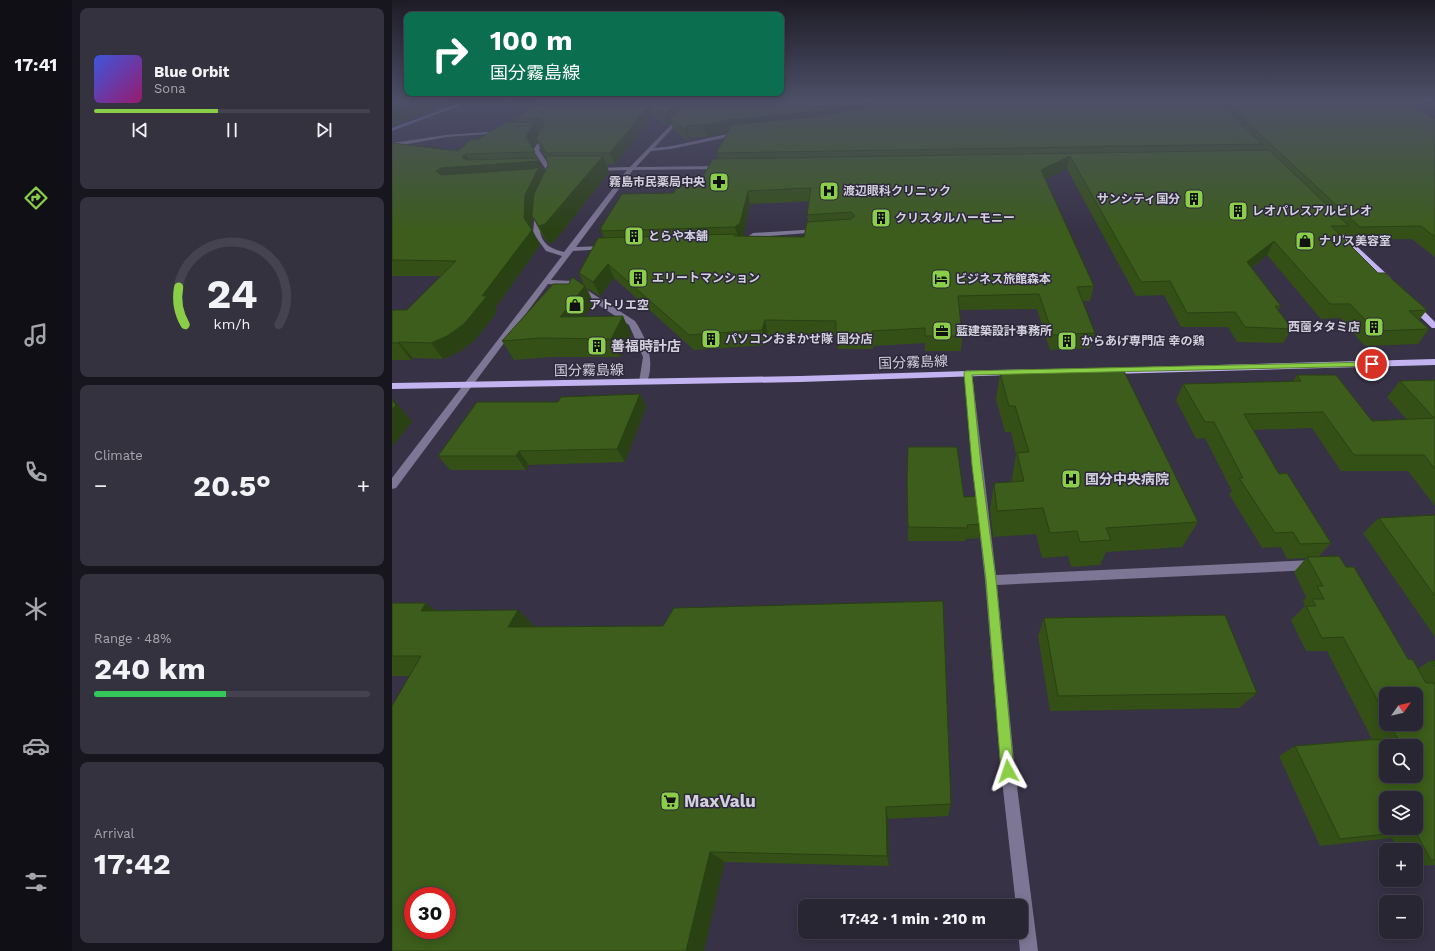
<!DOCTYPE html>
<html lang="en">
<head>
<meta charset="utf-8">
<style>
	:root { --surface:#292634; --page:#353240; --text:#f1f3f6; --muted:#a5a5ac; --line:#45434f; --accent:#8ace47 }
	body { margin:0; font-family:"Work Sans","Noto Sans JP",sans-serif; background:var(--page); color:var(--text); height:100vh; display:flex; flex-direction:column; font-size:15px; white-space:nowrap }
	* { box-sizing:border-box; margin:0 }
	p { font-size:13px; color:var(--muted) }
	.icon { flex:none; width:22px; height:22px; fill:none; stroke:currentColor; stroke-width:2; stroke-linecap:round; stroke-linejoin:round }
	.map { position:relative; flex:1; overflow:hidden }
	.drawer { display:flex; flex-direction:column; gap:8px; padding:8px; background:#17151d; width:320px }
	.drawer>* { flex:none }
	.top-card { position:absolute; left:12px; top:12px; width:380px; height:84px; border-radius:8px; box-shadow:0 2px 10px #0003,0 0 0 1px var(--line); background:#0b6e4f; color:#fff; overflow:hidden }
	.needle { width:26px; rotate:56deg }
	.tools { position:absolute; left:987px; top:687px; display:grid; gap:8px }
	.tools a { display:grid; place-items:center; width:44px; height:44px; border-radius:8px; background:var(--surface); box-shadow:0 2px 10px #0003,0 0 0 1px var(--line); font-size:20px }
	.speed { position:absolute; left:12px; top:887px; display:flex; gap:8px; font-size:20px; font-weight:700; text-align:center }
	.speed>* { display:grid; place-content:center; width:52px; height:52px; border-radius:50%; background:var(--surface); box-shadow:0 2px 10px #0003,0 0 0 1px var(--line); line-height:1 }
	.speed .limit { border:6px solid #d22; background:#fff; color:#111 }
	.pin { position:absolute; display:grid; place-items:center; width:34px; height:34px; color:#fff; margin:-17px; border:2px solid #fff; border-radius:50%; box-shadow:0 1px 4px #0007 }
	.me { position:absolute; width:44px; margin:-22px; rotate:355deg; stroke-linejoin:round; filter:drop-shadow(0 0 3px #0008) }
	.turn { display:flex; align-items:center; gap:14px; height:84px; padding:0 20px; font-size:18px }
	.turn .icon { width:52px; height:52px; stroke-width:2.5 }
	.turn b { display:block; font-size:28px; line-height:34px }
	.big { font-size:30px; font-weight:700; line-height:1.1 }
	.drawer .card { flex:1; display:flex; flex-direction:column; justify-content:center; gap:6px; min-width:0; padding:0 14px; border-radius:8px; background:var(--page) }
	.drawer .dial { align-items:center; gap:0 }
	.dial svg { height:104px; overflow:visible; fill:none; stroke:var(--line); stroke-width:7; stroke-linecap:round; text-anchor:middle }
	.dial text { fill:var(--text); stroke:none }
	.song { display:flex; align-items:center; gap:12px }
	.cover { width:48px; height:48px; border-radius:6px; background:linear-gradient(135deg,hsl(230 70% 55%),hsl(320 70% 35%)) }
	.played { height:4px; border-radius:2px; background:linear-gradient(90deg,var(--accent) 45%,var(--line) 45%) }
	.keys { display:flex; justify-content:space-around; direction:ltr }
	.heat { display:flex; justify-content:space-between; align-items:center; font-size:22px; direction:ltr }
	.charge { height:6px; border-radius:3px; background:linear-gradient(90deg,#34c759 48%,var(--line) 0) }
	.trip { position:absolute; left:406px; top:899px; width:230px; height:40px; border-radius:8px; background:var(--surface); box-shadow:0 2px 10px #0003,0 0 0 1px var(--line); font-weight:700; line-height:40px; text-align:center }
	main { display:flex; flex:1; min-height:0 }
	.tabs { display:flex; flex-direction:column; width:72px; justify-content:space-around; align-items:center; background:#100f15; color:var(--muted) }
	.tabs .icon { width:28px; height:28px }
	.tabs .selected { color:var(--accent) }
	.tabs b { font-size:18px; color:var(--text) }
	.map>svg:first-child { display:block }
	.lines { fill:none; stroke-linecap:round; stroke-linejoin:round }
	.stream { fill:#8371b4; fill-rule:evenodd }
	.minor { fill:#7d7694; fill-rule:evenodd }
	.major { fill:#c3b4f1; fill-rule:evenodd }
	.wall { fill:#345017; fill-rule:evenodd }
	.shaded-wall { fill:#2a4113 }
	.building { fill:#3c5d1b; stroke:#2a4113; fill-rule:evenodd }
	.route { fill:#8ace47; stroke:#5a862e }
	.labels { text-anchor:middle; stroke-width:3; stroke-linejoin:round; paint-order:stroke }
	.far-poi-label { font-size:12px; font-weight:bold; fill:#d2d0dc; stroke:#2d283c; text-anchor:start }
	.poi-label { font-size:14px; font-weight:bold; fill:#d2d0dc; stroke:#2d283c; text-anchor:start }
	.street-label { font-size:14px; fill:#d2d0dc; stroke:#2d283c }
	.near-poi-label { font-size:17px; font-weight:bold; fill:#d2d0dc; stroke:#2d283c; text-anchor:start }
</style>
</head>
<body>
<main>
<nav class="tabs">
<b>17:41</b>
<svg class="icon selected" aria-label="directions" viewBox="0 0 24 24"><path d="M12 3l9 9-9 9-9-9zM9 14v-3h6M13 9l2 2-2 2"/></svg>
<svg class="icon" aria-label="music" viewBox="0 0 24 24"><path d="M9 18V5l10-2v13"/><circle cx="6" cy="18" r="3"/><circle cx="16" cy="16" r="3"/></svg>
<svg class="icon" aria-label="phone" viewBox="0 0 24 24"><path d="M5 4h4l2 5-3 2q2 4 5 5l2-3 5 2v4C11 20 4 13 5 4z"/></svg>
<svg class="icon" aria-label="climate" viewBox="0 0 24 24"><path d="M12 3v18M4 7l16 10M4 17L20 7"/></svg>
<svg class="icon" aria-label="car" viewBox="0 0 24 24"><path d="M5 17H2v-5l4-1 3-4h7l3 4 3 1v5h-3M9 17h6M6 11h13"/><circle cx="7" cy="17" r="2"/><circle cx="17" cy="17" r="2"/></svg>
<svg class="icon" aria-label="filters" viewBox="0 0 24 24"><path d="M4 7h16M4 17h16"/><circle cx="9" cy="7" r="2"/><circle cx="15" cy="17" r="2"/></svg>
</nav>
<section class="drawer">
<div class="card">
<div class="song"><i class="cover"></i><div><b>Blue Orbit</b><p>Sona</p></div></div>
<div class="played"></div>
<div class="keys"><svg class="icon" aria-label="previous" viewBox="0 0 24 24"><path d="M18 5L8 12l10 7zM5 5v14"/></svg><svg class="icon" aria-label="pause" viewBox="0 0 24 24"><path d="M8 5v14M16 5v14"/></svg><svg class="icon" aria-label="next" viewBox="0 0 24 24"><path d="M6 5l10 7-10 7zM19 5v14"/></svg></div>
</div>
<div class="card dial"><svg viewBox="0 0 100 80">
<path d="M14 69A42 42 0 1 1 86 69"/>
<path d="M14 69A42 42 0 0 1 9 40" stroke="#8ace47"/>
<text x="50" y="56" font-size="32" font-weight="700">24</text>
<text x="50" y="72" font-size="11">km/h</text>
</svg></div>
<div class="card"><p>Climate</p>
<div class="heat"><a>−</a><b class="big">20.5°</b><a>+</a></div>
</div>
<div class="card"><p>Range · 48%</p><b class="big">240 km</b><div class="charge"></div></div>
<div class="card"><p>Arrival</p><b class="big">17:42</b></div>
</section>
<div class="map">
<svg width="1043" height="951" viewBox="0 0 1043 951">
	<rect width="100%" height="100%" fill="#373246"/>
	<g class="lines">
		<!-- stream -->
		<path class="stream" d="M 66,104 L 69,105 L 0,131 L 0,128 Z"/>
		<!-- minor -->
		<path class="minor" d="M 304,99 L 308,99 L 262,148 C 291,146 319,136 348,132 L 350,134 L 279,149 L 259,151 L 244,167 L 328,166 L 331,168 L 330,169 L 241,170 L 184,247 L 212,246 L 215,248 L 214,249 L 181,251 L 159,280 L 181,281 L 243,321 C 255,339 264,363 254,384 L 248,384 L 247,382 L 251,357 L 237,325 L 176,285 L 156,284 L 4,488 L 0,489 L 0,478 L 170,256 L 154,251 L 141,233 L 143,211 L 148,212 C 147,235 147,246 172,252 L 235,170 L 204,171 L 201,169 L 202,168 L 238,167 Z
			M 109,131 L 111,133 L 54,137 L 0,147 L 0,143 L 54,135 Z
			M 151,133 L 155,133 L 156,135 L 147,150 L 159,168 L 162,179 L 159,181 L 156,179 L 153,168 L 141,150 L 150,137 Z
			M 427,229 L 429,230 L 429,232 L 363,237 L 350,245 L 345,244 L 361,233 Z
			M 576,370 L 580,373 L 604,575 L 921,560 L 925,562 L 927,565 L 925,568 L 921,570 L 605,585 L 623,771 L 646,951 L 628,951 L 626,932 L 629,932 L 629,906 L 624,906 L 609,771 L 593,580 L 580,465 L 572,373 Z"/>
		<!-- major -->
		<path class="major" d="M 939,226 L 943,226 L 1000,279 L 1000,283 L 994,283 L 939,228 Z
			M 1018,303 L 1024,303 L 1043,322 L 1043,328 L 1040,328 L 1018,307 Z
			M 1043,359 L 1043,365 L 719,374 L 715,371 L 719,368 Z
			M 647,369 L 650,370 L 651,372 L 650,374 L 408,382 L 0,389 L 0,383 L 408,376 Z"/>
	</g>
	<!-- wall -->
	<path class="wall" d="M 154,99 L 294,99 L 295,102 L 298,99 L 1039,99 L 1036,103 L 1017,104 L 1043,119 L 1043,257 L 1020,239 L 960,240 L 953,233 L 950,237 L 986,273 L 1035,310 L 1027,320 L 1037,329 L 1026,344 L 973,346 L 948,318 L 929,319 L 875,255 L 860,268 L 889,306 L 886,310 L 900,329 L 891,343 L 845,342 L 836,327 L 789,327 L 772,295 L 744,296 L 675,169 L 653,179 L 702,286 L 698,301 L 690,301 L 703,333 L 698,348 L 658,350 L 645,309 L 567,310 L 570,336 L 569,351 L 533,351 L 533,343 L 481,346 L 481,349 L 446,349 L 444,335 L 376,335 L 374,345 L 302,350 L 222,278 L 208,296 L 195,288 L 202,304 L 192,316 L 239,334 L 228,357 L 159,357 L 122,360 L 110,341 L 192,285 L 187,273 L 212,238 L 208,229 L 282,193 L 306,186 L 310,178 L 326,159 L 324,153 L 336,132 L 315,137 L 297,137 L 298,140 L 296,141 L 281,130 L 279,123 L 275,126 L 261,116 L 223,164 L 215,164 L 217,172 L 162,242 L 156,243 L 149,233 L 140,216 L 140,229 L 148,245 L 103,308 L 105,312 L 83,340 L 67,352 L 51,359 L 21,358 L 19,360 L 0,360 L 0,310 L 15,310 L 49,276 L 0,276 L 0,143 L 66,151 L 87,139 L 124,122 L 123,119 ZM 145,141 L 149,150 L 155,159 L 156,165 L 153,172 L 141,149 ZM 417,201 L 415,215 L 416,221 L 412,237 L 351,236 L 358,204 Z
		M 608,373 L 806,522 L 790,547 L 714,552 L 708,565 L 679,567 L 676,556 L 650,558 L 644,534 L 601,537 L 598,509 L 602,483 L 620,482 L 620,479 L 624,454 L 619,432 L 613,432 L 604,400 Z
		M 905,375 L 980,421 L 1015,420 L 995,397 L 1008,381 L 1043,380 L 1043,506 L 1016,471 L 949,471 L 920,428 L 861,430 L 887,474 L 939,543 L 926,557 L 1016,659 L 1026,669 L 1039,660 L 1043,661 L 1043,865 L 1024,866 L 1024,850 L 1006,850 L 1000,838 L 928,846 L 887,756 L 903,746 L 980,739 L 935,651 L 914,651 L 899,620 L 913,606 L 911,601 L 914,597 L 902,572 L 914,558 L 895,559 L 889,547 L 870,548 L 837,494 L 840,491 L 813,438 L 804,439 L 784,400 L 791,384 L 901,381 ZM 994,694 L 1024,724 L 994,724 Z
		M 248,394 L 254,407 L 233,462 L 137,465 L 134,470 L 58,470 L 46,456 L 166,402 Z
		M 515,480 L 572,497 L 589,524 L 587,538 L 574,539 L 574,541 L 516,541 Z
		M 1043,515 L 1043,637 L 971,533 L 987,518 Z
		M 0,603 L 144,627 L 559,804 L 556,816 L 496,819 L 497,866 L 333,862 L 18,676 L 0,676 Z
		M 652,618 L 865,693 L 847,708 L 658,711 L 646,636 Z"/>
	<!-- shaded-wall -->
	<path class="shaded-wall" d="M 25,99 L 57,99 L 0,128 L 0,111 Z
		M 289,99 L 294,99 L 296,106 L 278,119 L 279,123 L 275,126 L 272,115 Z
		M 491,99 L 546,99 L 430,122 L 338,125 L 340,132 L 315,137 L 312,125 L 337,120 Z
		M 258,105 L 261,116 L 223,164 L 218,153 Z
		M 143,122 L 148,135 L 144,138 L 145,141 L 140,151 L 134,137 Z
		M 293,129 L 295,129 L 298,140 L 296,141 Z
		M 74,154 L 81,166 L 146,158 L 153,172 L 153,175 L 150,175 L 153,181 L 140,210 L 140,231 L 140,230 L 148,245 L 103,308 L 105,312 L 83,340 L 67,352 L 51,359 L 39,343 L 90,296 L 57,182 L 44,171 Z
		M 211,156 L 217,172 L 162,242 L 156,243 L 147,226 Z
		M 678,156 L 675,169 L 647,182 L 649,170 Z
		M 356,191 L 358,204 L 351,237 L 347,241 L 343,227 Z
		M 882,241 L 875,255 L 849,276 L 855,262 Z
		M 216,264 L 222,278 L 208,296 L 201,282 Z
		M 193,286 L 202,304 L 178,335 L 168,317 Z
		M 231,316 L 239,334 L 228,357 L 219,339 Z
		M 373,320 L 376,335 L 374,345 L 370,330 Z
		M 7,342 L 21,358 L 19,360 L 6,343 Z
		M 248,394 L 254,407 L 233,462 L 225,449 Z
		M 0,398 L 8,407 L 20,422 L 0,447 Z
		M 127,451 L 137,465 L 134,470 L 124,456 Z
		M 34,603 L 62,625 L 29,611 Z
		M 126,610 L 148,631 L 116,627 Z
		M 494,807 L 496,819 L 497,866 L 495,856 Z
		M 318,852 L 333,862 L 312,951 L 294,951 Z"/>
	<!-- building -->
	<path class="building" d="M 0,99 L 25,99 L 0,111 Z
		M 154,99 L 289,99 L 272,115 L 258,105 L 218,153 L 154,153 L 144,138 L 152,124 L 152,123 L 147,119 L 123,119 Z
		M 298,99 L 491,99 L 429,111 L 337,120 L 312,125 L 294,126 L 295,129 L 293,129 L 278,119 Z
		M 516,99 L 823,99 L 870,144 L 324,153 L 340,125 L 338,125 L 429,116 Z
		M 830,99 L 1009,99 L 1043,119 L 1043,237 L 1029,226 L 968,227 Z
		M 114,122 L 143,122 L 134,137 L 143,152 L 74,154 L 70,157 L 74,160 L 146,158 L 147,161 L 49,168 L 44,171 L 49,175 L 139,169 L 147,167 L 133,195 L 132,218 L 140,230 L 90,296 L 95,296 L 72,324 L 55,336 L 39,343 L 7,342 L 6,343 L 0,343 L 0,310 L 15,310 L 64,261 L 0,260 L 0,143 L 66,151 L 79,139 L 87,139 Z
		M 877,150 L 957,226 L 939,226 L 986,273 L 993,273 L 1035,310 L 1017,311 L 1037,329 L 984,331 L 958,304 L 938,304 L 882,241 L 855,262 L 889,306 L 883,306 L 900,329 L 853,327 L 843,312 L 795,313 L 778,281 L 749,282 L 678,156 L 649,170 L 702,286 L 685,287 L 703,333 L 661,335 L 647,294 L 566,296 L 570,336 L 533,336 L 533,328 L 480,331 L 480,334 L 444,335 L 444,321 L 373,320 L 370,330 L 297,335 L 216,264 L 201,282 L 187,273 L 206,238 L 343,234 L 342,236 L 412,237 L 415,222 L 459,219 L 463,216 L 459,212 L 415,215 L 419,188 L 356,191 L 348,223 L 343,227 L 209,231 L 210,229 L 208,229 L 230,194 L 282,193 L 285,186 L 306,186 L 307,178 L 310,178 L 321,159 Z
		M 154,156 L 211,156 L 153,224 L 147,226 L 140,216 L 142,194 L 156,165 Z
		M 180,277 L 193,286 L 168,317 L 231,316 L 219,339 L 149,338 L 110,341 L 161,284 L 177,284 Z
		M 730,367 L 806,522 L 714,528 L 719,540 L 688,542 L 685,531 L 658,533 L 651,508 L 605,511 L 602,483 L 632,481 L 625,453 L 637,452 L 623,406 L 617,406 L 608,373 Z
		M 905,375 L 944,375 L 980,421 L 1042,418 L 1008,381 L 1043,380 L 1043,469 L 1032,455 L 962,455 L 931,412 L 852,414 L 887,474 L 895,473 L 939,543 L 908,544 L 901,532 L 883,533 L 847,478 L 851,478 L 822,422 L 813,422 L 791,384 L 909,381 Z
		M 248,394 L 225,449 L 127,451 L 124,456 L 46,456 L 85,402 L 166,402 L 169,397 Z
		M 0,400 L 4,405 L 0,410 Z
		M 516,447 L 565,447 L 572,497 L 585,496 L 589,524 L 575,525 L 576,528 L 516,527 L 515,480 Z
		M 1043,515 L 1043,596 L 987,518 Z
		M 947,556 L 954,567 L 962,567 L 1016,659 L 1021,660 L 1034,683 L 1043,683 L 1043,860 L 1039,860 L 1023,831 L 948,839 L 903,746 L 975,740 L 1006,739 L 998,724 L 1024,724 L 1024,694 L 994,694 L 994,716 L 951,637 L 930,638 L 914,606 L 924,606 L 920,599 L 932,599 L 925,586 L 931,586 L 915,557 ZM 994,746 L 1024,746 L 1024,776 L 994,776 ZM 994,798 L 1024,798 L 1024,828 L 994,828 Z
		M 551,601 L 559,804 L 494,807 L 495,856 L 318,852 L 294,951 L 0,951 L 0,706 L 29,656 L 0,656 L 0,603 L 34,603 L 29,611 L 126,610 L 116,627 L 271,626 L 282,608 ZM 21,896 L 55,896 L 55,930 L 21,930 Z
		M 833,615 L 865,693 L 666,696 L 652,618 Z
		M 1039,660 L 1043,661 L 1043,667 Z"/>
	<!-- sky -->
	<linearGradient id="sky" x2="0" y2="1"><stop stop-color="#1e1c26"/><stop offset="0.43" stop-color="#4d4f68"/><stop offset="1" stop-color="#4d4f68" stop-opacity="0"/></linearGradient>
	<rect width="1043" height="232" fill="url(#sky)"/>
	<!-- route -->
	<path class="route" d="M 980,362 L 984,364 L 983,366 L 580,375 L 589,465 L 604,580 L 622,771 L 620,776 L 616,778 L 611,776 L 609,771 L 594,580 L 580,465 L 572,373 L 573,371 Z"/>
	<!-- icons -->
	<defs>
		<g id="pharmacy-square" transform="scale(1)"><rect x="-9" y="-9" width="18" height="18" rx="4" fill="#8ace47" stroke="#2d283c"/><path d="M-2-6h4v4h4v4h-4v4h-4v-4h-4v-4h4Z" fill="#111"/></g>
		<g id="hospital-square" transform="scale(1)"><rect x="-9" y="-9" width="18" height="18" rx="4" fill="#8ace47" stroke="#2d283c"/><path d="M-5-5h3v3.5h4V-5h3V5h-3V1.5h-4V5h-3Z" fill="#111"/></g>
		<g id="building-square" transform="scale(1)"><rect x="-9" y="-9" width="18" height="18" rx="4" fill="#8ace47" stroke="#2d283c"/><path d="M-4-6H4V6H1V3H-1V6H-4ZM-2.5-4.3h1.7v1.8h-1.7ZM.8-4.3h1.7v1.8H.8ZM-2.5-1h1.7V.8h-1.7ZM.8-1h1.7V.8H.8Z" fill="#111"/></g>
		<g id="shop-square" transform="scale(1)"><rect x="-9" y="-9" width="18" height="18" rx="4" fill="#8ace47" stroke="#2d283c"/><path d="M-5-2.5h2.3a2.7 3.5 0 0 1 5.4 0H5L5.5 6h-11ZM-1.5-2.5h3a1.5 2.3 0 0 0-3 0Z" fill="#111"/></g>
		<g id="hotel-square" transform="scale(1)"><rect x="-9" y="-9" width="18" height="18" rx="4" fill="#8ace47" stroke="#2d283c"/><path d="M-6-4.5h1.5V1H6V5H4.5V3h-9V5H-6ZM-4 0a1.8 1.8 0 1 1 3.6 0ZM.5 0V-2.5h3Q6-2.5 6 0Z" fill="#111"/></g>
		<g id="office-square" transform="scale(1)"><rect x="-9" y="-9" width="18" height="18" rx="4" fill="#8ace47" stroke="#2d283c"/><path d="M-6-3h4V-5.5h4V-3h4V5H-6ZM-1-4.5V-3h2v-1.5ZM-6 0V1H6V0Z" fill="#111"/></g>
		<g id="supermarket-square" transform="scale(1)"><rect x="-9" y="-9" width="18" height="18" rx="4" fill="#8ace47" stroke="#2d283c"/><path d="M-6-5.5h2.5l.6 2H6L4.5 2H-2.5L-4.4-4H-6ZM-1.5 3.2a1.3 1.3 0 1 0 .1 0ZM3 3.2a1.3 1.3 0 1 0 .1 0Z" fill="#111"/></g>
	</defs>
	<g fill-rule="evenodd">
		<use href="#pharmacy-square" x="327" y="182"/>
		<use href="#hospital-square" x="437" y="191"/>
		<use href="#building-square" x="802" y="199"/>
		<use href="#building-square" x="846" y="211"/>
		<use href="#building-square" x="489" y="218"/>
		<use href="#building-square" x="242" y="236"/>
		<use href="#shop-square" x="913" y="241"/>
		<use href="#building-square" x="246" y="278"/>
		<use href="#hotel-square" x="549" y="279"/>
		<use href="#shop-square" x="183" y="305"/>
		<use href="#building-square" x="982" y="327"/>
		<use href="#office-square" x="550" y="331"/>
		<use href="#building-square" x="319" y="339"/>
		<use href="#building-square" x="675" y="341"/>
		<use href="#building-square" x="205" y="346"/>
		<use href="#hospital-square" x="679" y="479"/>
		<use href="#supermarket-square" x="278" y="801"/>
	</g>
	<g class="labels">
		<!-- far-poi labels -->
		<g class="far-poi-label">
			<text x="313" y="186" text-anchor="end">霧島市民薬局中央</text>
			<text x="451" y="195">渡辺眼科クリニック</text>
			<text x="788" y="203" text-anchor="end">サンシティ国分</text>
			<text x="860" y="215">レオパレスアルビレオ</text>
			<text x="503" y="222">クリスタルハーモニー</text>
			<text x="256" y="240">とらや本舗</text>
			<text x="927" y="245">ナリス美容室</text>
			<text x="260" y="282">エリートマンション</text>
			<text x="563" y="283">ビジネス旅館森本</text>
			<text x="197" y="309">アトリエ空</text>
			<text x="968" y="331" text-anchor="end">西薗タタミ店</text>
			<text x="564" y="335">藍建築設計事務所</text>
			<text x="333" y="343">パソコンおまかせ隊 国分店</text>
			<text x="689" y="345">からあげ専門店 幸の鶏</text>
		</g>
		<!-- poi labels -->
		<g class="poi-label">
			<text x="219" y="351">善福時計店</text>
			<text x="693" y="484">国分中央病院</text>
		</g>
		<!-- street labels -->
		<g class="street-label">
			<text transform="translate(521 362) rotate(-2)" y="5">国分霧島線</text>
			<text transform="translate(197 370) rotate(-1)" y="5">国分霧島線</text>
		</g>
		<!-- near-poi labels -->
		<g class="near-poi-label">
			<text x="292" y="807">MaxValu</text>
		</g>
	</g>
</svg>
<div class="tools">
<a><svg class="needle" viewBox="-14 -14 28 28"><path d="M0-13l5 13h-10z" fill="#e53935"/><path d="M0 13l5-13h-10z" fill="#a5a5ac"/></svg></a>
<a><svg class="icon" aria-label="search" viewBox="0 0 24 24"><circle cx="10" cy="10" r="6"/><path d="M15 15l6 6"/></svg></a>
<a><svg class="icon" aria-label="layers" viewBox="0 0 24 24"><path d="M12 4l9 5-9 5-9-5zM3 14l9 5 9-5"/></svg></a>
<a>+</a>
<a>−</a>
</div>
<div class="speed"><div class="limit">30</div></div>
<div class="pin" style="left:980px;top:364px;background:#d93025"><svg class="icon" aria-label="arrive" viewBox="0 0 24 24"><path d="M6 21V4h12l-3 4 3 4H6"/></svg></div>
<svg class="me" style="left:616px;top:771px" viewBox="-20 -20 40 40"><path d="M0-17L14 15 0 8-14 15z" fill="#8ace47" stroke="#fff" stroke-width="4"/></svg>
<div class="trip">17:42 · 1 min · 210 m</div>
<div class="top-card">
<div class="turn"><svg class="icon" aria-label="right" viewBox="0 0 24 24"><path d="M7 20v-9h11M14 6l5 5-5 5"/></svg><div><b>100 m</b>国分霧島線</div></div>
</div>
</div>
</main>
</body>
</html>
